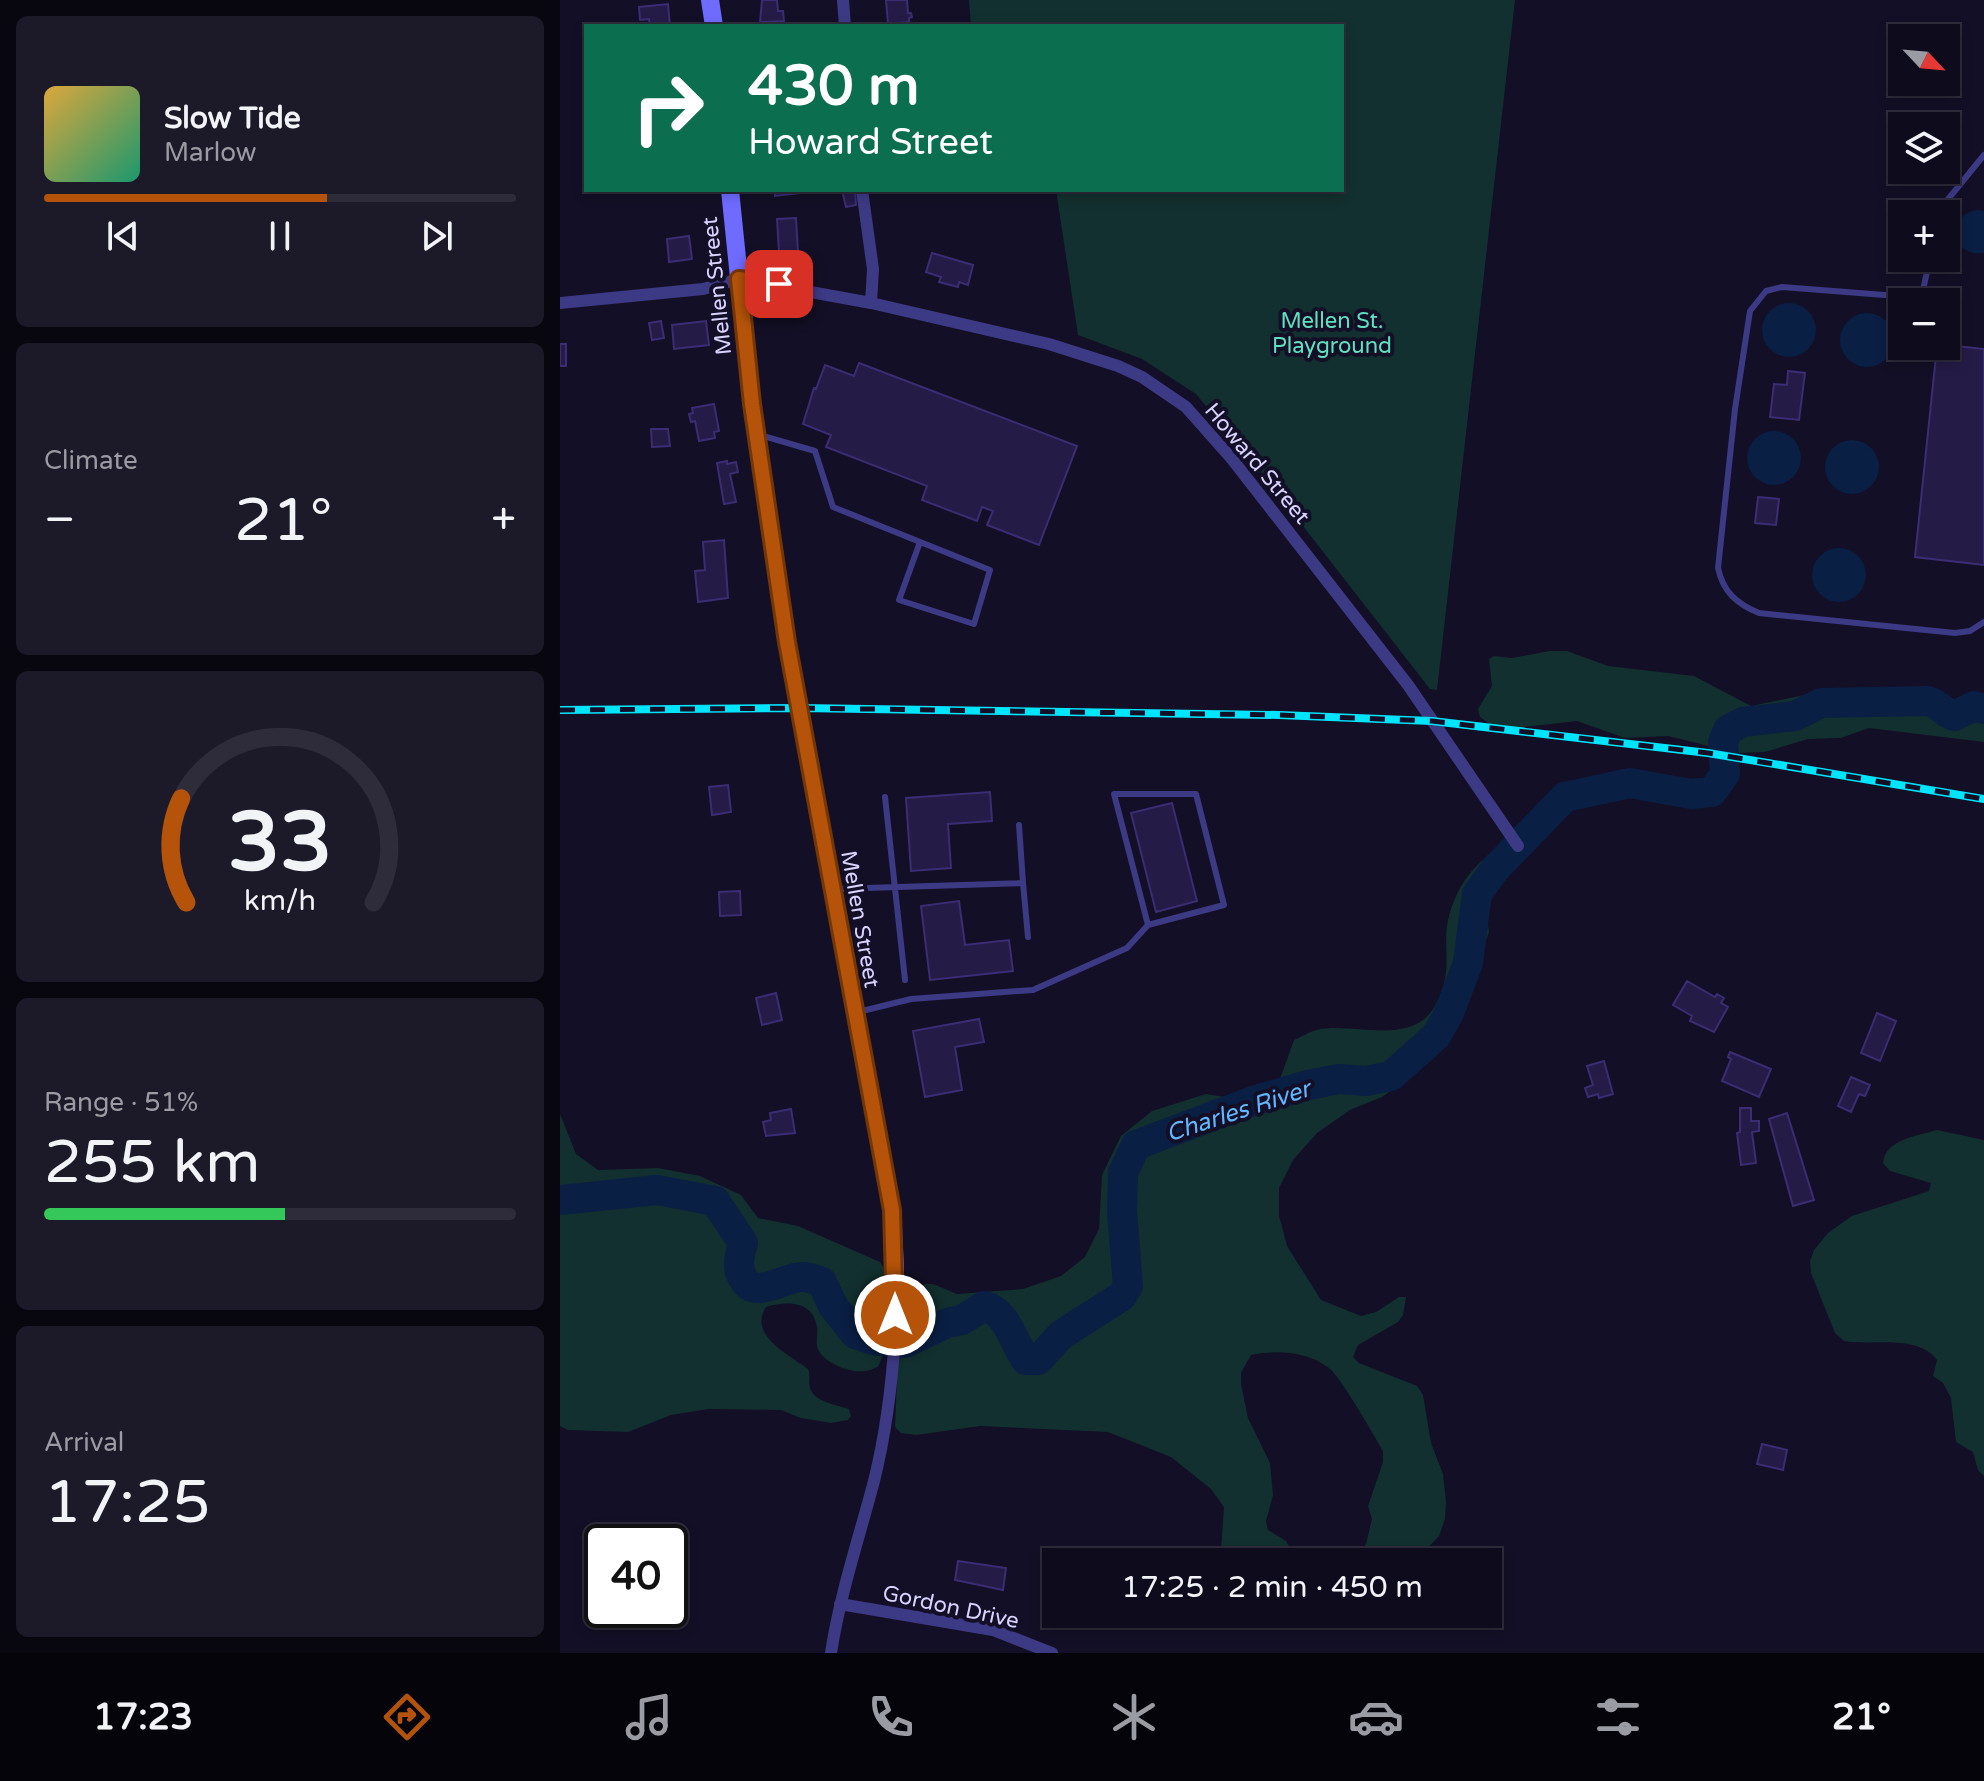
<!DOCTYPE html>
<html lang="en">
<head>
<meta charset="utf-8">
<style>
	:root { --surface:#0e0b1c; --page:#1c1929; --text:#f1f3f6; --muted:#9b9ba3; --line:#2e2b3b; --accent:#b45309 }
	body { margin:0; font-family:"Varela Round",sans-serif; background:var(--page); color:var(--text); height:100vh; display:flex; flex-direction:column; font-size:30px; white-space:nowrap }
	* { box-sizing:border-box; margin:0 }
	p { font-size:26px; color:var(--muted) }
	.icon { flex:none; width:44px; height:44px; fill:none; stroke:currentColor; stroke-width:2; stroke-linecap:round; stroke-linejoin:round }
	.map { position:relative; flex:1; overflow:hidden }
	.side { display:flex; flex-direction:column; gap:16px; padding:16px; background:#08060f; width:560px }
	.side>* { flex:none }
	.hud { position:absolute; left:24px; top:24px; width:760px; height:168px; border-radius:0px; box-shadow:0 4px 12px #0003,0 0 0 2px var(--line); background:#0b6e4f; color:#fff; overflow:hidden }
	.needle { width:52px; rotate:116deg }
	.controls { position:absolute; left:1328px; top:24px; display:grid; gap:16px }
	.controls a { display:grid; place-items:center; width:72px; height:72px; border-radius:0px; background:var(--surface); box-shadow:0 4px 12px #0003,0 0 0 2px var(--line); font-size:40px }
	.speed { position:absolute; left:24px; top:1524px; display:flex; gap:16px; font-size:40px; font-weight:700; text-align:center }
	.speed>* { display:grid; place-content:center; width:104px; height:104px; border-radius:50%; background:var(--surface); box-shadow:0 4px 12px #0003,0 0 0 2px var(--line); line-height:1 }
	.speed .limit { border:4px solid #111; border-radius:12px; background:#fff; color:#111 }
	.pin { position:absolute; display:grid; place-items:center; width:68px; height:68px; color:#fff; margin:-34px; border-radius:16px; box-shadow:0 4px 12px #0006 }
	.me { position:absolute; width:88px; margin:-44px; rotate:0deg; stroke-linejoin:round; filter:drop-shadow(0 0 6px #0008) }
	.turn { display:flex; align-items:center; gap:28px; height:168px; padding:0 32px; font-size:36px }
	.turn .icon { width:104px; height:104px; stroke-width:2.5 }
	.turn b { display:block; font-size:56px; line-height:68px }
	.big { font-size:60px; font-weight:600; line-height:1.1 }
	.side .card { flex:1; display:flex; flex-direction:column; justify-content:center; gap:12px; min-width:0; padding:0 28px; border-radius:12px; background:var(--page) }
	.side .dial { align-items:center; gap:0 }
	.dial svg { height:208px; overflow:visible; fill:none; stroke:var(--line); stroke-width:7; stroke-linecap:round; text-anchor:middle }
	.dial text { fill:var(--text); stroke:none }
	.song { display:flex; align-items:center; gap:24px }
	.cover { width:96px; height:96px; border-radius:12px; background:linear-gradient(135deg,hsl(40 70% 55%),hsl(160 70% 35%)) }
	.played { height:8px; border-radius:4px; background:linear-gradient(90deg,var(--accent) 60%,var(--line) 60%) }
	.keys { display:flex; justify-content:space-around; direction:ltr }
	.heat { display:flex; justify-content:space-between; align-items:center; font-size:44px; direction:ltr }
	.charge { height:12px; border-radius:6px; background:linear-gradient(90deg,#34c759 51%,var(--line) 0) }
	.trip { position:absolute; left:482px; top:1548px; width:460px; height:80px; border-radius:0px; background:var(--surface); box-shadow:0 4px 12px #0003,0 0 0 2px var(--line); font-weight:600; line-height:80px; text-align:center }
	.menu { display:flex; height:128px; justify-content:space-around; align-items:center; background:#06040b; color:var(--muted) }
	.menu .icon { width:56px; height:56px }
	.menu .active { color:var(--accent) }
	.menu b { font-size:36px; color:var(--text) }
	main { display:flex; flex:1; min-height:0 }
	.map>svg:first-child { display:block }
	.green { fill:#12302f }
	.water { fill:#0a1f44 }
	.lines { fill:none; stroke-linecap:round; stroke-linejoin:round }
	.river { stroke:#0a1f44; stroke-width:30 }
	.building { fill:#241b47; stroke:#3b2d73; stroke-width:2 }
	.lane { stroke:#3d3a85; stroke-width:6 }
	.street { stroke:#3d3a85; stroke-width:12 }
	.secondary { stroke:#6f6bff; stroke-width:18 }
	.rail-casing { stroke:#00e5ff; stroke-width:8 }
	.rail { stroke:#130f26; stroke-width:5; stroke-dasharray:15; stroke-linecap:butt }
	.route-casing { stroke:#753606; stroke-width:20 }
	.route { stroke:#b45309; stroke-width:14 }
	.labels { text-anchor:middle; stroke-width:8; stroke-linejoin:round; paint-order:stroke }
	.street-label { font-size:22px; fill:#d9d4ff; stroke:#130f26 }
	.park-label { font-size:22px; fill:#5fe0c0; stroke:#130f26 }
	.water-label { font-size:24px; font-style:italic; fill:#62b6ff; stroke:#130f26 }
</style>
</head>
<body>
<main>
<section class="side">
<div class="card">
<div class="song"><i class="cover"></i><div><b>Slow Tide</b><p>Marlow</p></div></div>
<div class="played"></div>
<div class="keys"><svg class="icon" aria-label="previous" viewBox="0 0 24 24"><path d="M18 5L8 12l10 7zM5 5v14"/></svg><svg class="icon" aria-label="pause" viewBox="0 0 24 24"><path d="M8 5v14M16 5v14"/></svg><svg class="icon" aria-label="next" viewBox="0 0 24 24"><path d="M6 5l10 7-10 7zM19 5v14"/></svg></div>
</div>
<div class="card"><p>Climate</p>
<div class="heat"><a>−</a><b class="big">21°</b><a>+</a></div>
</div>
<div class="card dial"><svg viewBox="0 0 100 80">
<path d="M14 69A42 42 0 1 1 86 69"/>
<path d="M14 69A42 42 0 0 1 12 29" stroke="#b45309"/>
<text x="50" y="56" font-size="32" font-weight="700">33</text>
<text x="50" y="72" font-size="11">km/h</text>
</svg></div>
<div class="card"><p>Range · 51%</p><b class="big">255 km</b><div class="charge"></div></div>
<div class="card"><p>Arrival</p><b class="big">17:25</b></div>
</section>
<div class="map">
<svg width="1424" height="1653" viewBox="0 0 1424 1653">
	<rect width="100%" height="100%" fill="#130f26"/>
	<!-- green -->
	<path class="green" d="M 409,0 L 955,0 L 877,690 L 870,689 L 711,485 L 636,394 L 582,359 L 518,335 L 496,190 L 782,190 L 782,26 L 411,26 Z
		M 990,651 L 1007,651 L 1048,666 L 1134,676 L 1191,706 L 1263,691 L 1413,714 L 1424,712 L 1424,742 L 1309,728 L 1281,738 L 1248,739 L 1205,752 L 1177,753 L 1108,736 L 1065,738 L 1017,721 L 955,728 L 930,724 L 920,717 L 918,709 L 932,686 L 929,659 L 934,656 L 952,658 Z
		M 933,852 L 944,855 C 946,875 925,889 923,908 C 922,918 929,923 929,932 L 886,1038 L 856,1072 L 822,1097 L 790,1110 L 757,1133 L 733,1160 L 719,1188 L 719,1216 L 727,1246 L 761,1300 L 801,1316 L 816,1312 L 839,1297 L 846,1297 L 843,1315 L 838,1322 L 798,1345 L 793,1357 L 799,1363 L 857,1386 L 863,1395 L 871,1443 L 883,1474 L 886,1502 L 885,1519 L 879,1536 L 854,1562 L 789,1562 L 806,1544 L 812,1519 L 808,1506 L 823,1462 L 823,1451 C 814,1435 780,1376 769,1368 C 746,1351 716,1350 691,1355 L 681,1373 L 681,1384 L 688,1418 L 710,1463 L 713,1495 L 706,1521 L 708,1530 L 726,1541 L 738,1562 L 666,1562 L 661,1550 L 664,1507 L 651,1489 L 611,1457 L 548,1432 L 420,1426 L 356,1435 L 341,1433 L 335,1427 L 337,1381 L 336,1356 L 346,1341 L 347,1303 L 356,1289 L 365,1284 L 373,1284 L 397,1294 L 463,1289 L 501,1276 L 525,1257 L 539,1229 L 542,1175 L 561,1136 L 592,1111 L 646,1094 L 678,1099 L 705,1090 L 720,1079 L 734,1040 C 741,1037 749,1032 756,1030 C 787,1023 823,1038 854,1025 C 866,1020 873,1011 878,1000 C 894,967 881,945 889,916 C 896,889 911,867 933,852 Z
		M 0,1114 L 16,1154 L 38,1170 L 98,1168 L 140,1176 L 181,1195 L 198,1218 L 238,1226 L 320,1262 C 336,1283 320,1319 327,1345 L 318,1367 C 313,1368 310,1371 305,1371 C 291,1374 260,1362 257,1346 C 256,1340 258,1333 257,1327 C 253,1300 226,1301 206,1307 C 188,1335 228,1354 248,1369 C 251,1376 248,1381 250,1388 C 254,1402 277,1405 289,1409 L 291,1416 L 288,1420 L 271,1423 L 241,1418 L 221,1410 L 149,1409 L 111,1415 L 68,1432 L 8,1430 L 0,1426 Z
		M 1377,1130 L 1424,1140 L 1424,1476 L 1418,1470 L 1413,1452 L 1396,1442 L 1391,1398 L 1383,1383 L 1373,1376 L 1377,1360 C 1358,1334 1312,1346 1284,1341 L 1275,1333 L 1251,1273 L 1250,1261 L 1254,1250 L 1268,1233 L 1292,1216 L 1369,1191 L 1371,1183 L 1330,1171 L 1323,1163 C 1325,1139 1358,1136 1377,1130 Z"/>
	<!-- water -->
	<path class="water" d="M 1419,210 L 1424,211 L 1424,253 C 1391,258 1384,214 1419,210 Z
		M1202 330a27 27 0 1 1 54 0a27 27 0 1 1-54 0Z
		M1280 340a27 27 0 1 1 54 0a27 27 0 1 1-54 0Z
		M1187 458a27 27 0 1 1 54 0a27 27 0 1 1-54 0Z
		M1265 467a27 27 0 1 1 54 0a27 27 0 1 1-54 0Z
		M1252 575a27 27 0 1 1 54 0a27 27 0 1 1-54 0Z"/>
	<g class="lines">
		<!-- river -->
		<path class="river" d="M 0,1200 L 97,1190 L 155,1201 L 183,1243 C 179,1257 176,1268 184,1280 C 196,1300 226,1276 243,1277 C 249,1277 256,1280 262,1282 L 273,1306 L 295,1334 L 313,1340 L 345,1343 L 387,1323 L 402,1320 L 424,1306 C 447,1311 453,1342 466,1360 L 478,1360 L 501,1335 L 562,1296 L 568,1286 L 562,1211 L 563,1173 L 576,1145 L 693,1101 L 748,1085 L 779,1079 L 806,1081 L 831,1076 L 876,1036 L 889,1013 L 908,963 L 917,894 L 936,868 L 1005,797 L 1070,783 L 1131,794 L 1152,792 L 1165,774 L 1163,742 L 1168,730 L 1183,722 L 1235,716 L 1261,703 L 1368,701 C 1379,704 1383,712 1394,716 L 1414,706 L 1424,709"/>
	</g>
	<!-- building -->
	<path class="building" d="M 202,0 L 217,0 L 218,11 L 223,11 L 224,21 L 200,22 Z
		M 326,0 L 347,0 L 348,13 L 351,13 L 352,17 L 349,18 L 349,22 L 328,24 Z
		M 108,4 L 110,26 L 90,26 L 89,19 L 80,20 L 79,7 Z
		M 215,190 L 240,190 L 241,193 L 215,196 Z
		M 282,190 L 295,190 L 296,205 L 286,207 Z
		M 236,218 L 238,252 L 219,253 L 217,219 Z
		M 129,236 L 132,259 L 109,262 L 107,239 Z
		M 372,253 L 413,265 L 408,285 L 399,282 L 398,287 L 379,282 L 381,277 L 366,272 Z
		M 101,321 L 104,338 L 92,340 L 89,323 Z
		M 146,321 L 149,345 L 114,349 L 112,325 Z
		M 0,344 L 6,344 L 6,366 L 0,366 Z
		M 1386,345 L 1424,349 L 1424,565 L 1355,557 L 1377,346 Z
		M 299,363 L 517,446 L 479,545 L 427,525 L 433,511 L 422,507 L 417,521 L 362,500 L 367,486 L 266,447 L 271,435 L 243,424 L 254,388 L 256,389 L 265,365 L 294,376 Z
		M 1228,371 L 1245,373 L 1239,420 L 1210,417 L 1214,384 L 1227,385 Z
		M 154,404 L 159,431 L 154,432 L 155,438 L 139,441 L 135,421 L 131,422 L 129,414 L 133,413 L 132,408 Z
		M 91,429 L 108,429 L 110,446 L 92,447 Z
		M 167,461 L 167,464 L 176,462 L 178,472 L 170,474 L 176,502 L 164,504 L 157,463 Z
		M 1198,497 L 1219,499 L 1216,525 L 1195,523 Z
		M 164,540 L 168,598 L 138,602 L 135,571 L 145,570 L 143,542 Z
		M 168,785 L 171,812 L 152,815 L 149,787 Z
		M 430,792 L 432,821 L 388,824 L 391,868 L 351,871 L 346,798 Z
		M 612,803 L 637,901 L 596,912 L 571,813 Z
		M 180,891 L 181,915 L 160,916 L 159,892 Z
		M 399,901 L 405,945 L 449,940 L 453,971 L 370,980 L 361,906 Z
		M 1127,981 L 1155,997 L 1157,994 L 1164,998 L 1161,1003 L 1168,1007 L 1154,1032 L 1130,1021 L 1132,1016 L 1113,1005 Z
		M 216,993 L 222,1020 L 202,1025 L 196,998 Z
		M 1317,1013 L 1336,1021 L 1320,1061 L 1301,1053 Z
		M 419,1019 L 424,1042 L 395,1047 L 402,1090 L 365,1097 L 353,1031 Z
		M 1170,1052 L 1211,1069 L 1199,1097 L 1162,1081 L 1171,1059 L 1168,1057 Z
		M 1044,1061 L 1053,1094 L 1039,1098 L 1038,1094 L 1028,1097 L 1025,1088 L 1033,1085 L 1027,1066 Z
		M 1291,1077 L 1310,1085 L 1305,1096 L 1299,1094 L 1291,1112 L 1278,1106 Z
		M 1180,1108 L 1191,1108 L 1191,1121 L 1199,1121 L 1199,1131 L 1192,1132 L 1196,1163 L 1181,1165 L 1177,1133 L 1180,1132 Z
		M 231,1109 L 235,1133 L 206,1136 L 203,1122 L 211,1120 L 210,1113 Z
		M 1227,1113 L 1254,1200 L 1233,1206 L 1209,1119 Z
		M 1202,1444 L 1227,1450 L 1223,1470 L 1197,1464 Z
		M 398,1561 L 446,1568 L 443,1590 L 395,1580 Z
		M 110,1601 L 113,1601 L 108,1622 L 58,1610 L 110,1610 Z
		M 510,1614 L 542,1614 L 534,1627 Z"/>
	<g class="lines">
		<!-- lane -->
		<path class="lane" d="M 1379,214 L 1385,203 L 1424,155
			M 1370,258 L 1363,290 L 1350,297 L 1222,287 L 1206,291 L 1190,311 L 1175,409 L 1158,568 C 1163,592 1177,604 1199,613 L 1395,633 L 1410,631 L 1424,622
			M 200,435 L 255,451 L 273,507 L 430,570 L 414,624 L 339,600 L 360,542
			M 325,797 L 345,980
			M 459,825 L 463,883
			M 275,889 L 463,883 L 468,937
			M 298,1012 L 351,999 L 473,990 L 567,948 L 588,925 L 554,794 L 636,794 L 664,905 L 588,925"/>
		<!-- street -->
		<path class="street" d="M 283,0 L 285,26
			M 302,190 L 313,269 L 311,303
			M 0,303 L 143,289 L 179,279 L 311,303 L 489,344 L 558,366 L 582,377 L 626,407 L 672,459 L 848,685 L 958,846
			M 280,1604 L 433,1630 L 492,1653
			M 271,1653 C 280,1594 299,1538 314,1481 C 326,1433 332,1384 335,1335"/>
		<!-- secondary -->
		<path class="secondary" d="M 150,0 L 154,26
			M 170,190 L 192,404 L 227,642 L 332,1210 L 335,1267 L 335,1335"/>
		<!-- rail casing -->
		<g class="rail-casing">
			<path id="rail" d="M 0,710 L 240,708 L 719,715 L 872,721 L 1148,753 L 1424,799"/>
		</g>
		<!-- rail -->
		<use href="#rail" class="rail"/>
	</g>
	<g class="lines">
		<!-- route casing -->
		<g class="route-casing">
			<path id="route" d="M 219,284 L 179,279 L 192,404 L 227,642 L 332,1210 L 335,1315"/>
		</g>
		<!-- route -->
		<use href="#route" class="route"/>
	</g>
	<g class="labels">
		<!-- street labels -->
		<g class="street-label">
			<text transform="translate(156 286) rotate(-96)" y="8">Mellen Street</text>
			<text transform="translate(698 463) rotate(50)" y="8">Howard Street</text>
			<text transform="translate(301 919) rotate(80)" y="8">Mellen Street</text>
			<text transform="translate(391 1606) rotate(12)" y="8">Gordon Drive</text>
		</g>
		<!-- park labels -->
		<g class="park-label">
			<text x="772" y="328">Mellen St.<tspan x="772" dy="25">Playground</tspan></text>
		</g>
		<!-- water labels -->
		<g class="water-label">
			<text transform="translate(678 1111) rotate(-18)" y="8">Charles River</text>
		</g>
	</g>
</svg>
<div class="controls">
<a><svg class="needle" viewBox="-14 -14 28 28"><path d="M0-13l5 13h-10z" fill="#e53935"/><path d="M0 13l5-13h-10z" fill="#9b9ba3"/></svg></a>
<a><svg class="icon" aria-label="layers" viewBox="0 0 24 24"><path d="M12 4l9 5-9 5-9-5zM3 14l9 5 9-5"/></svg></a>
<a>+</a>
<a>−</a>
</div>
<div class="speed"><div class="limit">40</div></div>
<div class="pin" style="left:219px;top:284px;background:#d93025"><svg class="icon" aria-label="arrive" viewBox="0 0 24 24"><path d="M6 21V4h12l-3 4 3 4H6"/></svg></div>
<svg class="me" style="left:335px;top:1315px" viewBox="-20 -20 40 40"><circle r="17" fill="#b45309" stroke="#fff" stroke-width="3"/><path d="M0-11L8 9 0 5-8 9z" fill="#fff"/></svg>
<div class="trip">17:25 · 2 min · 450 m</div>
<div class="hud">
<div class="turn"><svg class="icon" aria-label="right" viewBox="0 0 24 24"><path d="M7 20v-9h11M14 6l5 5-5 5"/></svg><div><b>430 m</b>Howard Street</div></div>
</div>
</div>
</main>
<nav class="menu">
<b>17:23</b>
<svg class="icon active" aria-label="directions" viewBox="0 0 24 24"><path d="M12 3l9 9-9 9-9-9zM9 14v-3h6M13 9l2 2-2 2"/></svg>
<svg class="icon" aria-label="music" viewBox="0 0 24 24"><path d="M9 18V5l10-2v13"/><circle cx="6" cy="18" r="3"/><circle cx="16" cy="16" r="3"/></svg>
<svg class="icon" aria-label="phone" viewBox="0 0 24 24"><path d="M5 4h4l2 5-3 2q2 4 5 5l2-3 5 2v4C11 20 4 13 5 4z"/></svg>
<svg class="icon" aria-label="climate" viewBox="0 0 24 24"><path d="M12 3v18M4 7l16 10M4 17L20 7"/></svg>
<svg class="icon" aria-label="car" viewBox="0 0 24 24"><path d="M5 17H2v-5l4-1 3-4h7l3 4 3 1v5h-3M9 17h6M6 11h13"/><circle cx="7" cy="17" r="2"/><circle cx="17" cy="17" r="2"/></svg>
<svg class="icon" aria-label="filters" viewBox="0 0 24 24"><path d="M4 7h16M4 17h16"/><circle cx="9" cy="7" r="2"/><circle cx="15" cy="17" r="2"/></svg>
<b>21°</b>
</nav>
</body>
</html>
